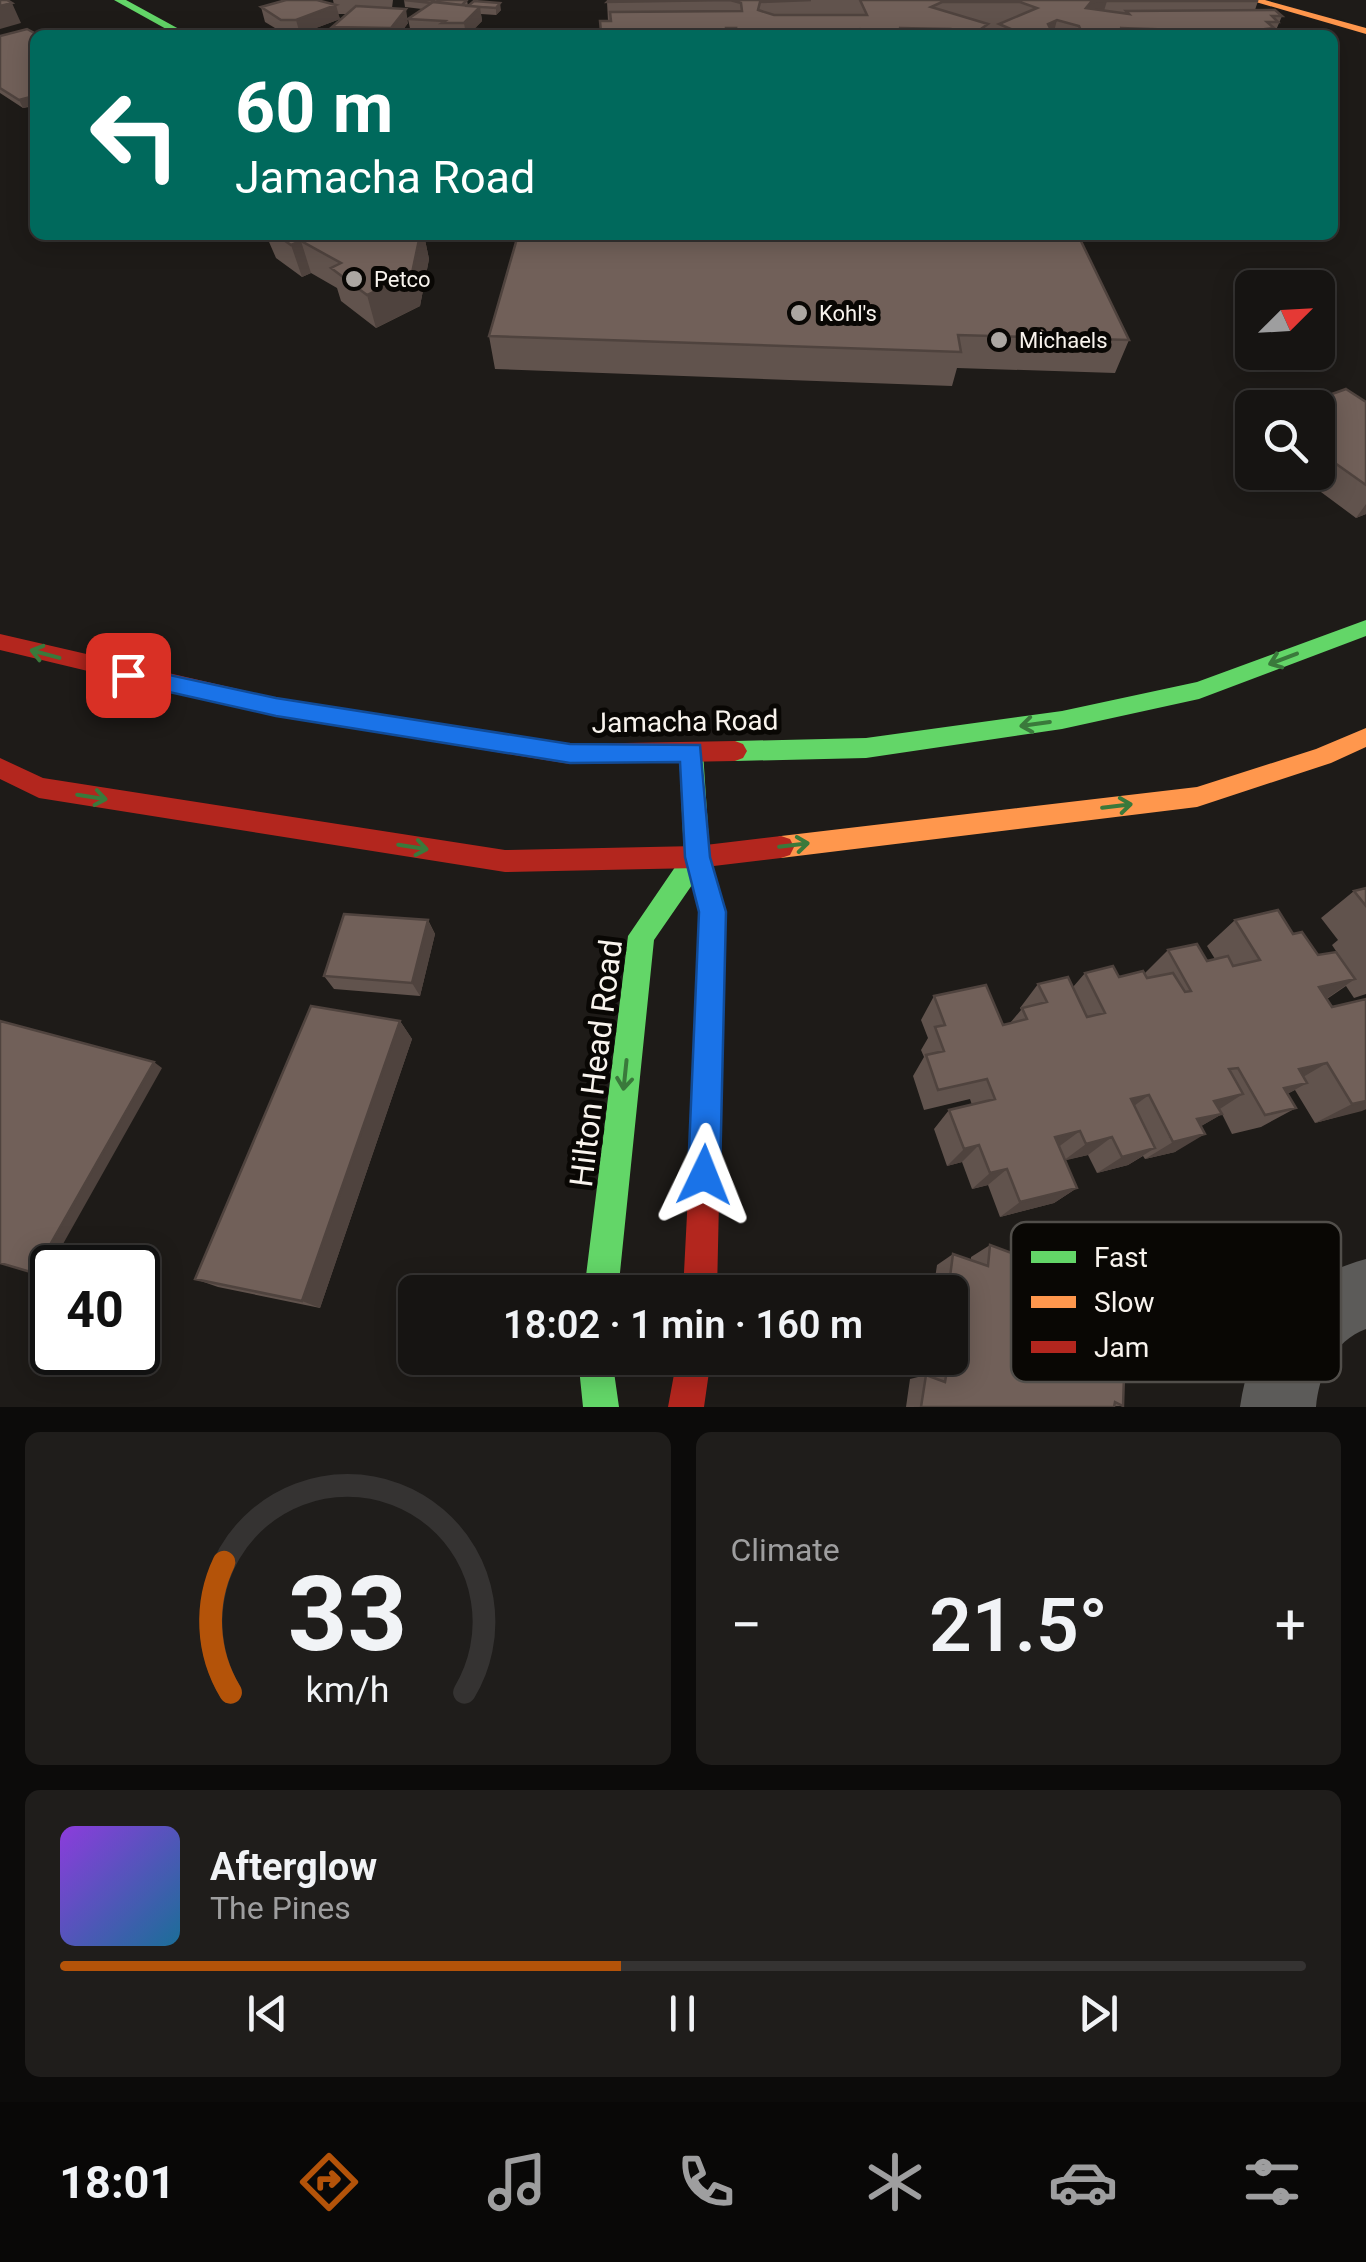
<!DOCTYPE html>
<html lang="en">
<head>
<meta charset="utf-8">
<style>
	:root { --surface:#161412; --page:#1f1d1b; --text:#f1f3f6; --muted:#9e9e9f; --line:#353332; --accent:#b45309 }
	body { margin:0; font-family:Roboto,sans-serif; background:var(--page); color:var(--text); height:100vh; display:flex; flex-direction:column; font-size:38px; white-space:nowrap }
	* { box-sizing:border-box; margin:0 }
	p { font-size:32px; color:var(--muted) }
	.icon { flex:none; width:55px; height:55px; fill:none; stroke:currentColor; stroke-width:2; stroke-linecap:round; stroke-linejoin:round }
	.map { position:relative; height:1407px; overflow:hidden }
	.sheet { display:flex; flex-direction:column; gap:25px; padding:25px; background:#0c0b0a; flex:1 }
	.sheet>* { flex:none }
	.top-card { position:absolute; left:30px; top:30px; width:1308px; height:210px; border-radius:15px; box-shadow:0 5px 25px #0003,0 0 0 2px var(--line); background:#00695c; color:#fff; overflow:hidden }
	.needle { width:65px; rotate:66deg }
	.controls { position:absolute; left:1235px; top:270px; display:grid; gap:20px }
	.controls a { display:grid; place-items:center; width:100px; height:100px; border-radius:15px; background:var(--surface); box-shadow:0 5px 25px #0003,0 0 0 2px var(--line); font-size:50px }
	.speed { position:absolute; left:30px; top:1245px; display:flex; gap:20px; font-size:50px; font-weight:700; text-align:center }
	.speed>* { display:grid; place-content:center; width:130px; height:130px; border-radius:50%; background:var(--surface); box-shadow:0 5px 25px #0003,0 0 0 2px var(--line); line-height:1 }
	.speed .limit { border:5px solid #111; border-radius:15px; background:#fff; color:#111 }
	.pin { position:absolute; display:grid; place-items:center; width:85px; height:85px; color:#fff; margin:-42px; border-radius:20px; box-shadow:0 5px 15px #0006 }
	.me { position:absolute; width:110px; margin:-55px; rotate:2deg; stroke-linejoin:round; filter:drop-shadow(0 0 8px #0008) }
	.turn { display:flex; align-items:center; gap:35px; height:210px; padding:0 40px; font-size:45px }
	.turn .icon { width:130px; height:130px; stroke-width:2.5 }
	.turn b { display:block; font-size:70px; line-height:85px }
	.big { font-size:75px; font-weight:600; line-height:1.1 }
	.sheet .tile { flex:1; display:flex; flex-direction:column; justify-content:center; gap:15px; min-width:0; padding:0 35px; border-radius:15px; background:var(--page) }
	.sheet .dial { align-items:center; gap:0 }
	.dial svg { height:260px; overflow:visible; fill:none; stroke:var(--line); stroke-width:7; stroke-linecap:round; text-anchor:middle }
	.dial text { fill:var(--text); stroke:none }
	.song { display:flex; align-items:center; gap:30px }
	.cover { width:120px; height:120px; border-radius:15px; background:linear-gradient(135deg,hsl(270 70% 55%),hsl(200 70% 35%)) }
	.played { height:10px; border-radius:5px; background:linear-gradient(90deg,var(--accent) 45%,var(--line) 45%) }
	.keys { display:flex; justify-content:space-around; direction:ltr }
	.heat { display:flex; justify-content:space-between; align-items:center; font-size:55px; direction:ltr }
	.sheet .tiles { flex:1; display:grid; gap:25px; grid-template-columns:1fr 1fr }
	.tile:last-child { grid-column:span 2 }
	.trip { position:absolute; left:398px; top:1275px; width:570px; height:100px; border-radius:15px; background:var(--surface); box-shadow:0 5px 25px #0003,0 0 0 2px var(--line); font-weight:600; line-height:100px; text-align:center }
	.menu { display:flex; height:160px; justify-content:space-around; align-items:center; background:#090807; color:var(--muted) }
	.menu .icon { width:70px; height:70px }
	.menu .selected { color:var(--accent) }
	.menu b { font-size:45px; color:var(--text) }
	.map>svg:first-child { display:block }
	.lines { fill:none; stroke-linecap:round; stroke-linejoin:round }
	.street { fill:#5c5b59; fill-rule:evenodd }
	.fast { fill:#63d668; fill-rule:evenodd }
	.slow { fill:#ff974d; fill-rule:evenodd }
	.jam { fill:#b3261e; fill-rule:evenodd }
	.wall { fill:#61534d }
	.shaded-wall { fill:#4f433e }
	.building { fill:#716059; stroke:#4f433e; stroke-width:2.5 }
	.oneway { stroke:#3a793b }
	.route { fill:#1a73e8; stroke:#114b97; stroke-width:2.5 }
	.poi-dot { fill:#aca7a2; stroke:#090704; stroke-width:4 }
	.labels { text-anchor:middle; stroke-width:10; stroke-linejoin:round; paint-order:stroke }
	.far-poi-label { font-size:22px; fill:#f8f3ed; stroke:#090704; text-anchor:start }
	.street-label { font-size:28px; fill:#f8f3ed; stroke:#090704 }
	.near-street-label { font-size:32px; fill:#f8f3ed; stroke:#090704 }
	.key { fill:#090704; stroke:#514e4a; stroke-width:2.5 }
	.key-label { font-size:28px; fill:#f8f3ed }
</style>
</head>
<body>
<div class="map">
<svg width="1366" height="1407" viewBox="0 0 1366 1407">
	<rect width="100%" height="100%" fill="#1e1b18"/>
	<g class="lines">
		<!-- street -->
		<path class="street" d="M 1366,1259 L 1366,1329 C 1333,1341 1319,1375 1316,1407 L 1240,1407 C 1252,1328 1289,1280 1366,1259 Z"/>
		<!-- fast -->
		<path class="fast" d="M 114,0 L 126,0 L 190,35 L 177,35 Z
			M 1366,620 L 1366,636 L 1199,699 L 1062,729 L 866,758 L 735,761 L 727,758 L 723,751 L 727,744 L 735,741 L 866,738 L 1062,711 L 1197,682 Z
			M 691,742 L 699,745 L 703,752 L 710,857 L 726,912 L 720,1156 L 716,1167 L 705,1171 L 694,1167 L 690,1156 L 700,912 L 692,885 L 654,940 L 618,1292 L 584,1292 L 628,936 L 684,854 L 679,752 L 683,745 Z
			M 578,1358 L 612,1358 L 619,1407 L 583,1407 Z"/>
		<!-- slow -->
		<path class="slow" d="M 1249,0 L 1265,0 L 1366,28 L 1366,34 Z
			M 1366,728 L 1366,747 L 1331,763 L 1197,807 L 781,858 L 772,855 L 768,847 L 772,839 L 781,836 L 1197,787 L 1316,749 Z"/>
		<!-- jam -->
		<path class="jam" d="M 0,634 L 276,698 L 570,744 L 735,741 L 743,744 L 747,751 L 743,758 L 735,761 L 570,764 L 276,716 L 0,650 Z
			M 0,758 L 43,778 L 505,850 L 697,846 L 781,836 L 790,839 L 794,847 L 790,855 L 781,858 L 697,868 L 505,872 L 39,798 L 0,779 Z
			M 705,1141 L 716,1145 L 720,1156 L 717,1292 L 683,1292 L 690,1156 L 694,1145 Z
			M 677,1358 L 711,1358 L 704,1407 L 668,1407 Z"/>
	</g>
	<!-- wall -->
	<path class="wall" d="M 333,0 L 393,0 L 392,8 L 408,23 L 399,35 L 334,35 L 332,27 L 347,14 L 338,14 L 340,19 L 300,34 L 285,34 L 265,22 L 261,7 L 334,5 Z
		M 404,0 L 467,0 L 468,6 L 474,1 L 501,10 L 496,15 L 481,14 L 482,21 L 468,35 L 406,35 L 417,33 L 411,33 L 408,19 L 422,9 L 405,7 Z
		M 609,0 L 1256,0 L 1258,1 L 1255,10 L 1282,16 L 1274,35 L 997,35 L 998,29 L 987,29 L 987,35 L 592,35 L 592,33 L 601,32 L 608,21 L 607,2 Z
		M 35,35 L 35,106 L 23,108 L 0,93 L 0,36 Z
		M 266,235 L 424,235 L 429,259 L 420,306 L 376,328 L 341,301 L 337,288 L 311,273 L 302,277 L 276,258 Z
		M 518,235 L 1129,340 L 1115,373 L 957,368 L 952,386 L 495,369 L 489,336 Z
		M 1318,399 L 1366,402 L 1366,514 L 1356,518 L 1294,472 L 1318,472 Z
		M 1252,425 L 1252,441 L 1246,437 Z
		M 1366,888 L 1366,994 L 1354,998 L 1346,986 L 1327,999 L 1332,1007 L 1366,999 L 1366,1109 L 1315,1123 L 1295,1090 L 1287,1094 L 1296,1108 L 1261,1127 L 1232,1134 L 1222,1114 L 1201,1126 L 1175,1152 L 1145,1159 L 1143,1156 L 1128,1165 L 1097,1173 L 1088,1155 L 1065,1160 L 1077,1188 L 1054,1203 L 1000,1217 L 988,1185 L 972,1189 L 962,1162 L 947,1166 L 934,1129 L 949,1110 L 972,1105 L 970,1099 L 924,1110 L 913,1076 L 924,1057 L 921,1050 L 928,1038 L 921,1020 L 934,996 L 1003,1025 L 1010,1023 L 1021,1010 L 1020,1008 L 1038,984 L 1073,987 L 1085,973 L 1119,977 L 1144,974 L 1168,950 L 1207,961 L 1215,959 L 1207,946 L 1235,920 L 1293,934 L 1318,955 L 1344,963 L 1332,945 L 1338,940 L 1321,918 L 1354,891 Z
		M 428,920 L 435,934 L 420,996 L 334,989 L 324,976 Z
		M 400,1021 L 412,1039 L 320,1308 L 218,1287 L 195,1279 Z
		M 990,1245 L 1023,1308 L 1027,1310 L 1030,1279 L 1052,1268 L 1090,1302 L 1123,1406 L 906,1407 L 910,1379 L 926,1375 L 930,1376 L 932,1358 L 950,1358 L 950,1292 L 933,1292 L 937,1265 L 953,1254 L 971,1260 L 971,1257 Z"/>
	<!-- shaded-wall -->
	<path class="shaded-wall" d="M 1107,1 L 1099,27 L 1086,8 L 1091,2 Z
		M 12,3 L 21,23 L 0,29 L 0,6 Z
		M 500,3 L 501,10 L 496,15 L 496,8 Z
		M 336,5 L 340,19 L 300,34 L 296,20 Z
		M 480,7 L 482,21 L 468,35 L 466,35 L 464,23 Z
		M 406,9 L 408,23 L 399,35 L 392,35 L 391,28 Z
		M 1057,20 L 1053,35 L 1032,35 L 1048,24 Z
		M 1274,28 L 1272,35 L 1238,35 L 1240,32 Z
		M 669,31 L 669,35 L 629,35 Z
		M 30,97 L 33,105 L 23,108 L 19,100 Z
		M 420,235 L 424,235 L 429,259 L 420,306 L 376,328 L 367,295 Z
		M 301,241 L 311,273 L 302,277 L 291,245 Z
		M 1366,504 L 1366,514 L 1356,518 Z
		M 428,920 L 435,934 L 420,996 L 412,983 Z
		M 1355,979 L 1320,1003 L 1319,987 Z
		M 400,1021 L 412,1039 L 320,1308 L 302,1301 Z
		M 154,1062 L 162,1068 L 45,1276 L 34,1273 Z
		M 1327,1063 L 1291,1084 L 1299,1069 Z
		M 1307,1083 L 1273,1102 L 1284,1088 Z
		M 1243,1094 L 1212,1114 L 1214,1101 Z
		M 1149,1095 L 1123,1114 L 1131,1099 Z
		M 1366,1101 L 1366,1109 L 1362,1111 L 1315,1123 L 1352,1104 Z
		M 1222,1114 L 1191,1132 L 1168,1138 L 1197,1119 Z
		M 1080,1131 L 1057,1148 L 1055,1137 Z
		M 1205,1134 L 1175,1152 L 1145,1159 L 1173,1142 Z
		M 1112,1137 L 1088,1155 L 1063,1161 L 1086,1144 Z
		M 979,1145 L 962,1162 L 947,1166 L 964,1149 Z
		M 1155,1148 L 1128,1165 L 1097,1173 L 1122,1157 Z
		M 1007,1169 L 988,1185 L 972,1189 L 990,1173 Z
		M 1077,1188 L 1054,1203 L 1000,1217 L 1020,1202 Z"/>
	<!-- building -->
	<path class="building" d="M 0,0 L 7,0 L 12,3 L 0,6 Z
		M 286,0 L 317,0 L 336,5 L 296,20 L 281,20 L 261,7 Z
		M 404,0 L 434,0 L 431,3 Z
		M 439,0 L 467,0 L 462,5 L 436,2 Z
		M 609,0 L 811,0 L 760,2 L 758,10 L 774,15 L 867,15 L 860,0 L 1256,0 L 1258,1 L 1107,1 L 1091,2 L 1086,8 L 1129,14 L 1126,11 L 1275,10 L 1282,16 L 1272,16 L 1278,22 L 1267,22 L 1274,28 L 1240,32 L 1120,28 L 1142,35 L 1083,35 L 1079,26 L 1057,20 L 1048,24 L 1052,32 L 1032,35 L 1014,35 L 1013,30 L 999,24 L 1037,8 L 1020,2 L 942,2 L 931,7 L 988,24 L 981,29 L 987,35 L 964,35 L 951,29 L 899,28 L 907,31 L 908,35 L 860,35 L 864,31 L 860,29 L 843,35 L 779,33 L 780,35 L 724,35 L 735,34 L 736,28 L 726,28 L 726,33 L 669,31 L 629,35 L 604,35 L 592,33 L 601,32 L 600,21 L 611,21 L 610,12 L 742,11 L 741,3 L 730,0 L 607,2 Z
		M 474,1 L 500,3 L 496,8 L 468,6 Z
		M 433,2 L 480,7 L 464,23 L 442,23 L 445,21 L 408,19 Z
		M 356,6 L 406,9 L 391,28 L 332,27 Z
		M 27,29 L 38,35 L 35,35 L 35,100 L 30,97 L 19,100 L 0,88 L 0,36 Z
		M 476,29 L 491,30 L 486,35 L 470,35 Z
		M 439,30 L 454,31 L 456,35 L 406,35 Z
		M 277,235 L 420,235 L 412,273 L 367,295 L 331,268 L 341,263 L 301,241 L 291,245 Z
		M 518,235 L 1078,235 L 1129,340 L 958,335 L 961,352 L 489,336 Z
		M 1346,389 L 1366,402 L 1366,485 L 1318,451 L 1318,408 L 1269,408 L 1311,394 L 1318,399 Z
		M 1366,888 L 1366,906 L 1354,891 Z
		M 1278,910 L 1293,934 L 1302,932 L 1318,955 L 1336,952 L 1355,979 L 1319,987 L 1332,1007 L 1366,999 L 1366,1101 L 1352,1104 L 1327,1063 L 1299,1069 L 1307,1083 L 1284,1088 L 1296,1108 L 1265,1115 L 1238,1068 L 1229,1069 L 1243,1094 L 1214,1101 L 1222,1114 L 1197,1119 L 1205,1134 L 1173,1142 L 1149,1095 L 1131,1099 L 1155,1148 L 1122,1157 L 1112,1137 L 1086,1144 L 1080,1131 L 1055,1137 L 1077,1188 L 1020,1202 L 1007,1169 L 990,1173 L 979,1145 L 964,1149 L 949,1110 L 995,1099 L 987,1079 L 938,1090 L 926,1055 L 944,1051 L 935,1027 L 945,1025 L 934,996 L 986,985 L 1003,1025 L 1027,1019 L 1022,1008 L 1047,1002 L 1038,984 L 1068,977 L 1087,1017 L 1105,1013 L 1085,973 L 1113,966 L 1119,977 L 1143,971 L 1147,978 L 1173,973 L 1185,992 L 1191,991 L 1168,950 L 1197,944 L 1207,961 L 1228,956 L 1233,966 L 1260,960 L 1235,920 Z
		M 344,914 L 428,920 L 412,983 L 324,976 Z
		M 311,1006 L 400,1021 L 302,1301 L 195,1279 Z
		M 0,1021 L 154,1062 L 34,1273 L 0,1263 Z
		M 990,1245 L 1028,1259 L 1023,1308 L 1049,1318 L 1052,1268 L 1091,1282 L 1090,1302 L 1126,1315 L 1123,1406 L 1115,1402 L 1114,1407 L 921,1407 L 926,1375 L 945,1382 L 949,1358 L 950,1358 L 950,1292 L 948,1292 L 953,1254 L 988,1266 Z"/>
	<!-- one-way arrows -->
	<defs><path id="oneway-shaft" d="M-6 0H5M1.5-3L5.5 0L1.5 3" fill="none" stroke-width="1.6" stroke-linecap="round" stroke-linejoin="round" transform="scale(2.5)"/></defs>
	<g class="oneway">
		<use href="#oneway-shaft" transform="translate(45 654) rotate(-165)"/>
		<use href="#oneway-shaft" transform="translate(1283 659) rotate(159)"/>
		<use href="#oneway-shaft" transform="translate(1035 724) rotate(172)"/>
		<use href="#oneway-shaft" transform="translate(92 797) rotate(9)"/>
		<use href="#oneway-shaft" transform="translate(1117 806) rotate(-7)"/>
		<use href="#oneway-shaft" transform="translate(794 845) rotate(-7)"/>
		<use href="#oneway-shaft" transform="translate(413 847) rotate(9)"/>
		<use href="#oneway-shaft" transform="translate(625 1075) rotate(96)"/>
	</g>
	<!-- route -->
	<path class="route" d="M 128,666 L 276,698 L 570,744 L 700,745 L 710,857 L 726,912 L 720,1175 L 715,1186 L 704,1191 L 693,1186 L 688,1175 L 699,912 L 685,857 L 680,762 L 570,763 L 276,716 L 120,681 L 117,675 Z"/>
	<!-- markers -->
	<g class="poi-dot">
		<circle cx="354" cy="279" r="10"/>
		<circle cx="799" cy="313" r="10"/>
		<circle cx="999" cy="340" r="10"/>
	</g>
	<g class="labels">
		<!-- far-poi labels -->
		<g class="far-poi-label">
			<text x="374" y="287">Petco</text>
			<text x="819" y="321">Kohl's</text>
			<text x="1019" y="348">Michaels</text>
		</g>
		<!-- street labels -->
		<g class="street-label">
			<text transform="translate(685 721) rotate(-1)" y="10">Jamacha Road</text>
		</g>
		<!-- near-street labels -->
		<g class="near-street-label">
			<text transform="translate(596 1063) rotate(-83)" y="11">Hilton Head Road</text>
		</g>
	</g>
	<!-- legend -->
	<rect x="1011" y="1222" width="330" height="160" rx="15" class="key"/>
	<rect x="1031" y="1251" width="45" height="12" fill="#63d668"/>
	<rect x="1031" y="1296" width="45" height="12" fill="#ff974d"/>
	<rect x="1031" y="1341" width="45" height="12" fill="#b3261e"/>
	<g class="key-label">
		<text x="1094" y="1267">Fast</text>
		<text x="1094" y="1312">Slow</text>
		<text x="1094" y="1357">Jam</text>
	</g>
</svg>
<div class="controls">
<a><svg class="needle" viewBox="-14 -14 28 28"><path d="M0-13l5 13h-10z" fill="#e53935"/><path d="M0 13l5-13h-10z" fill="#9e9e9f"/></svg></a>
<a><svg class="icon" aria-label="search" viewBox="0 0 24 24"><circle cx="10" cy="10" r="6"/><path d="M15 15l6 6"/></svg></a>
</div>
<div class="speed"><div class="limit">40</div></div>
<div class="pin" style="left:128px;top:675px;background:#d93025"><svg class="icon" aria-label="arrive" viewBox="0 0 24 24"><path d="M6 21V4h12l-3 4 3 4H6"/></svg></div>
<svg class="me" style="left:704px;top:1175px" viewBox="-20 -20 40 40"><path d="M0-17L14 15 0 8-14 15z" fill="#1a73e8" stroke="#fff" stroke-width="4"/></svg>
<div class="trip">18:02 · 1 min · 160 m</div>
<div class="top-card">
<div class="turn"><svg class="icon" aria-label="left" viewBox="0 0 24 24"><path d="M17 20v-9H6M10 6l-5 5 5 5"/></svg><div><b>60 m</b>Jamacha Road</div></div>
</div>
</div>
<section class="sheet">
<div class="tiles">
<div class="tile dial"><svg viewBox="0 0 100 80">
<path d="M14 69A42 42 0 1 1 86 69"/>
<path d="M14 69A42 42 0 0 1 12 29" stroke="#b45309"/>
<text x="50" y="56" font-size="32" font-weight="700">33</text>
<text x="50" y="72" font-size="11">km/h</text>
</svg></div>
<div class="tile"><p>Climate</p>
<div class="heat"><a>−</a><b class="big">21.5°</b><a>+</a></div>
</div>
<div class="tile">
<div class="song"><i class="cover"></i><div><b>Afterglow</b><p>The Pines</p></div></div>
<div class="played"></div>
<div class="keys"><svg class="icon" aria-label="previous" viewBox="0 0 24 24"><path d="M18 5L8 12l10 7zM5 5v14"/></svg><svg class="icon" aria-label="pause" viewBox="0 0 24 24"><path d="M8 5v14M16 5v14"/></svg><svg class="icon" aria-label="next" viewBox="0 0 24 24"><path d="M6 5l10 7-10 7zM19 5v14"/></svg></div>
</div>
</div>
</section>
<nav class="menu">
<b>18:01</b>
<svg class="icon selected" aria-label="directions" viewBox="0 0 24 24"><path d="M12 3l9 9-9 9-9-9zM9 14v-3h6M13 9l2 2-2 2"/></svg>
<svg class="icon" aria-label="music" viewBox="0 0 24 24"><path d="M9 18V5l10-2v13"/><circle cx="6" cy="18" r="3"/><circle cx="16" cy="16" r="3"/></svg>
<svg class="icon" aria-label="phone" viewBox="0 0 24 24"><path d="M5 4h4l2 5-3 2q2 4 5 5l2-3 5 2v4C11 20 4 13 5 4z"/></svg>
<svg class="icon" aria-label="climate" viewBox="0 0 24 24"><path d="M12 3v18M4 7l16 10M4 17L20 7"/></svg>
<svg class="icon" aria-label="car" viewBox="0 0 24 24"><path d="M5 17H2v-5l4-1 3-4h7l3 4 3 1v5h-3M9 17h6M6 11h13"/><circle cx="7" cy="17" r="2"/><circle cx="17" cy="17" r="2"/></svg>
<svg class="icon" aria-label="filters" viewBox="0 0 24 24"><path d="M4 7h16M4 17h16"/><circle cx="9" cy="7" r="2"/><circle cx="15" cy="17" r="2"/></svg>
</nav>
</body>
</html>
